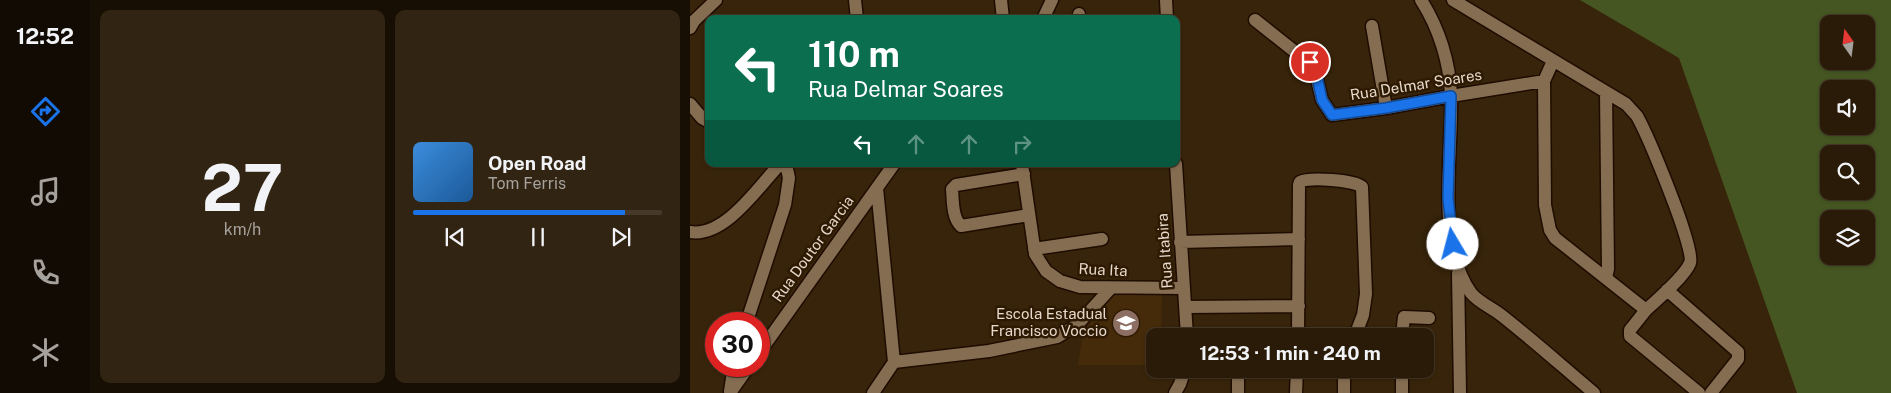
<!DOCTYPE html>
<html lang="pt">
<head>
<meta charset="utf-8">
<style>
	:root { --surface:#2a1b08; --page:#322412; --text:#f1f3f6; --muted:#a5a19c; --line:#463929; --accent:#1a73e8 }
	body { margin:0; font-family:"Public Sans",sans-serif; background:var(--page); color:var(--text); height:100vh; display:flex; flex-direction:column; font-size:19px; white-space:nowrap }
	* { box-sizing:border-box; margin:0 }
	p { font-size:16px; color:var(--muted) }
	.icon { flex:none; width:28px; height:28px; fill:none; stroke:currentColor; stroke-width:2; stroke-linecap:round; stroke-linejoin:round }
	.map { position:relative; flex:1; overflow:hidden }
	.details { display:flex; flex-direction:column; gap:10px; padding:10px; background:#170f04; width:600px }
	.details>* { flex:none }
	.banner { position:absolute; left:15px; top:15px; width:475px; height:152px; border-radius:10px; box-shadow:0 1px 4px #0004,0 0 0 1px var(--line); background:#0b6e4f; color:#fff; overflow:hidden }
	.needle { width:32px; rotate:346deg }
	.controls { position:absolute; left:1130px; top:15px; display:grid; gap:10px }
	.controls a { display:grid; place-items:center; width:55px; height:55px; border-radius:10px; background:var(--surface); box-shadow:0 1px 4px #0004,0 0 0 1px var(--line); font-size:25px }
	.speed { position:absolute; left:15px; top:312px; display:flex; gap:10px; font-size:25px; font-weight:700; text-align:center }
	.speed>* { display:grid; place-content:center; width:65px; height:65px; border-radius:50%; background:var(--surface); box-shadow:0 1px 4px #0004,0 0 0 1px var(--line); line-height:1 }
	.speed .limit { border:8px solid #d22; background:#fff; color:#111 }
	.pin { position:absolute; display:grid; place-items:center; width:42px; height:42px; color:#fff; margin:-21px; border:2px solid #fff; border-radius:50%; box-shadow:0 1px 5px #0007 }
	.me { position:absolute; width:55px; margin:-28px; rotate:352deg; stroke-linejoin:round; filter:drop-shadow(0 0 4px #0008) }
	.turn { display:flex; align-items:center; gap:18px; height:105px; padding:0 20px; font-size:22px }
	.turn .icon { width:65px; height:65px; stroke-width:2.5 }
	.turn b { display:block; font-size:35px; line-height:42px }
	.lanes { display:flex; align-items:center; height:48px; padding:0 20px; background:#0003; justify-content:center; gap:25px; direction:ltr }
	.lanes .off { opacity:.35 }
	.details .tile { flex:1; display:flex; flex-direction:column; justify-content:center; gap:8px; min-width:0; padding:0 18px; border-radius:10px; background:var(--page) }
	.details .dial { align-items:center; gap:0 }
	.dial b { font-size:65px; line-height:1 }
	.song { display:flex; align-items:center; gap:15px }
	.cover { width:60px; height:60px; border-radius:8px; background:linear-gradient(135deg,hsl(210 70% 55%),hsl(210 70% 35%)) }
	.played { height:5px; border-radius:2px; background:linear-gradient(90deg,var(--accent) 85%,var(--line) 85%) }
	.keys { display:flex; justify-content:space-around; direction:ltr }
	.details .tiles { flex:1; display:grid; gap:10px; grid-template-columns:repeat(2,1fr) }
	.trip { position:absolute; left:456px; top:328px; width:288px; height:50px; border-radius:10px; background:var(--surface); box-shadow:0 1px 4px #0004,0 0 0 1px var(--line); font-weight:700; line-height:50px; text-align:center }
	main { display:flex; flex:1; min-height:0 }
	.dock { display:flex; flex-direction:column; width:90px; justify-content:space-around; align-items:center; background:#110b03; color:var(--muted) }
	.dock .icon { width:35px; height:35px }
	.dock .on { color:var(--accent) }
	.dock b { font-size:22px; color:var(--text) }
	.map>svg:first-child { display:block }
	.built { fill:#452b0a }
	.forest { fill:#455622; fill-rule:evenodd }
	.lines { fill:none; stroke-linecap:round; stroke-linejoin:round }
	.minor-casing { stroke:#1f0c00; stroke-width:15 }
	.minor { stroke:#856d52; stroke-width:12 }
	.route-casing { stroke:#114b97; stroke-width:12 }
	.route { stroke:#1a73e8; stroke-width:9 }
	.labels { text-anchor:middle; stroke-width:5; stroke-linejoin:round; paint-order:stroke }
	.street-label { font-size:15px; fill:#e6d8ca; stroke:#2e1a02 }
	.poi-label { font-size:15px; fill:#e6d8ca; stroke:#2e1a02; text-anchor:end }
</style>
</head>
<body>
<main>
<nav class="dock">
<b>12:52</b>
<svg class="icon on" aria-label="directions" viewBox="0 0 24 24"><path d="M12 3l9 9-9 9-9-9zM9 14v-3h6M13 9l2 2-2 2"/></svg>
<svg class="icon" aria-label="music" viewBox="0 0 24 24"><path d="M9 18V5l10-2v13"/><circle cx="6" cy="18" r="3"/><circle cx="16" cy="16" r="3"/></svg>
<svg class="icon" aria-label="phone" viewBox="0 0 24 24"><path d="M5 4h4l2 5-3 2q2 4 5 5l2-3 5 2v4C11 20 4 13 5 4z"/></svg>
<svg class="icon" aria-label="climate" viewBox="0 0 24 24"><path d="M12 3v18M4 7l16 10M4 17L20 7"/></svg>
</nav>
<section class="details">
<div class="tiles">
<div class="tile dial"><b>27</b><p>km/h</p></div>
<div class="tile">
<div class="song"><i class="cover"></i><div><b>Open Road</b><p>Tom Ferris</p></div></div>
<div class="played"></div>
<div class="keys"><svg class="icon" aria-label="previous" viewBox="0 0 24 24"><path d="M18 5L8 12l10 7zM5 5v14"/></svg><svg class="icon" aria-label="pause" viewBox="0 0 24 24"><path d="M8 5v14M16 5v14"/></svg><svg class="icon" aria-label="next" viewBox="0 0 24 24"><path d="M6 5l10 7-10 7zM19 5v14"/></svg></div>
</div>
</div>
</section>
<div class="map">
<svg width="1201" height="393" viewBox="0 0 1201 393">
	<rect width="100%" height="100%" fill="#38240a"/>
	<!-- built -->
	<path class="built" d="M 424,293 L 472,295 L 471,336 L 465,336 L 465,365 L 388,365 L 393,333 Z"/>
	<!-- forest -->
	<path class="forest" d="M 890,0 L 1201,0 L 1201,393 L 1107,393 L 989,58 ZM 1139,24 L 1176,24 L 1176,61 L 1139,61 ZM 1139,89 L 1176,89 L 1176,126 L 1139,126 ZM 1139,154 L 1176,154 L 1176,191 L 1139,191 ZM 1139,219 L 1176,219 L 1176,256 L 1139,256 Z"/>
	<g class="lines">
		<!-- minor casing -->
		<g class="minor-casing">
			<path id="minor" d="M 165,0 L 167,19
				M 311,0 L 313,19
				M 476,0 L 477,19
				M 731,0 C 749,28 760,63 761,96 C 763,155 745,242 781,293 C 788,302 802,308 811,315 C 843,340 873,367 904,393
				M 763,0 L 936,104 L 947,116 C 957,134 1006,249 1000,263 C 995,276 967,300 956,310 L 865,238 L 860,230 L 855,205 L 854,81 L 863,61
				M 353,19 L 362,0
				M 389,19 L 389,14
				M 565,20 L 624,67 L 632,100 L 642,115 L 696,108 L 761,96 L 854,81
				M 682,26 L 696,108
				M 0,28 L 4,21 L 26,0
				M 0,104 L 12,118 L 19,122
				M 332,164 L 345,254 L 356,271 L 370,281 L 390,287 L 494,288
				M 486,164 L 497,336
				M 334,174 L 266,185 L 262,189 C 263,200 262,218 271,226 L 339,215
				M 0,232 C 35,238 69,186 90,164
				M 490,242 L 609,239
				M 344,249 L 412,239
				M 768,273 L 770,393
				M 916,278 L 918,269 L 916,92
				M 977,290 L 1048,352 L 1048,359 L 1021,393
				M 496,307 L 609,306
				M 956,310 L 940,330 L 940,336 L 1009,393
				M 56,324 L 95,205 L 99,178 L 96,164
				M 608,336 L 609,185 L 610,182 C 619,177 665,180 672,187 L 676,294 L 673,315 L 665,336
				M 712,336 L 714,317 L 739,318
				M 69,353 L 204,164
				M 204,362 L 299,351 L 367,337 L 387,325 L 421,288
				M 548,369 L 548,393
				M 712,369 L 712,393
				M 40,391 L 44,366
				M 40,393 L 59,366
				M 183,393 L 204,362 L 187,188
				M 485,393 L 490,384 L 495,369
				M 606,393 L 607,369
				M 654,393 L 654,369"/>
		</g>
		<!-- minor -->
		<use href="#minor" class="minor"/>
	</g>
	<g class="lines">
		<!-- route casing -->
		<g class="route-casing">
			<path id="route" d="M 620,62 L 626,72 L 632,100 L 642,115 L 696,108 L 761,96 L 758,198 L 763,244"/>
		</g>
		<!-- route -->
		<use href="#route" class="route"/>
	</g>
	<!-- icons -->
	<defs>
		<g id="school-disc" transform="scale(1.4375)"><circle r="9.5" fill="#8d6e63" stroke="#2e1a02"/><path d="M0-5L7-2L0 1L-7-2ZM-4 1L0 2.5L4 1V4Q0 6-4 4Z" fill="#fff"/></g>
	</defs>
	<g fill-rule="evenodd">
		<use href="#school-disc" x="436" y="323"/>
	</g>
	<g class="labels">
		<!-- street labels -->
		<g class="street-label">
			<text transform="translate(726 85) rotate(-9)" y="5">Rua Delmar Soares</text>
			<text transform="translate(123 249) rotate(-54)" y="5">Rua Doutor Garcia</text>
			<text transform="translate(475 251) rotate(-94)" y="5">Rua Itabira</text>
			<text transform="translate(413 270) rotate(3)" y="5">Rua Ita</text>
		</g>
		<!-- poi labels -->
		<g class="poi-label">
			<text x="417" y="319">Escola Estadual<tspan x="417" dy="17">Francisco Voccio</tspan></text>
		</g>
	</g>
</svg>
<div class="controls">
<a><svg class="needle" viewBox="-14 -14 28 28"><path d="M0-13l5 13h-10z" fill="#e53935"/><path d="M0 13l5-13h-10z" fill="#a5a19c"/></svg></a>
<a><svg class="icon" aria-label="sound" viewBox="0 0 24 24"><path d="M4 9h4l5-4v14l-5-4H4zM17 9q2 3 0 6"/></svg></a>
<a><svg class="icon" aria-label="search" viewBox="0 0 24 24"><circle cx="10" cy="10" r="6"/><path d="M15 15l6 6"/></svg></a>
<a><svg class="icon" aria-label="layers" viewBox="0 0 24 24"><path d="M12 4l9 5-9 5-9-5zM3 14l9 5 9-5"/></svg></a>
</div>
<div class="speed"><div class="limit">30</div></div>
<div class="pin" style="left:620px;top:62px;background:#d93025"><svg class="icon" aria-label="arrive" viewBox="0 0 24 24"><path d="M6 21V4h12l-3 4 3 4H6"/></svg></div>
<svg class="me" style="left:763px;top:244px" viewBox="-20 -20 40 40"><circle r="19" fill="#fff"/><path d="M0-13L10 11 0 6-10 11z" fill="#1a73e8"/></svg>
<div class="trip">12:53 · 1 min · 240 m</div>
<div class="banner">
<div class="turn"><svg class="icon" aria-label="left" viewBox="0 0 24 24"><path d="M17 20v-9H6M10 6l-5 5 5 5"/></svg><div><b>110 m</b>Rua Delmar Soares</div></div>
<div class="lanes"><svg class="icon" aria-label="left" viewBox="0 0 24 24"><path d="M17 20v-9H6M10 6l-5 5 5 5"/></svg><svg class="icon off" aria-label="ahead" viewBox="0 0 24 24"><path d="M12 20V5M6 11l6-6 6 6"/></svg><svg class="icon off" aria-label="ahead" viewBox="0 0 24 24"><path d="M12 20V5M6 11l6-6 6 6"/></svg><svg class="icon off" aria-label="right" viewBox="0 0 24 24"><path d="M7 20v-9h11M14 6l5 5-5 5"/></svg></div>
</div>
</div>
</main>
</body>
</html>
